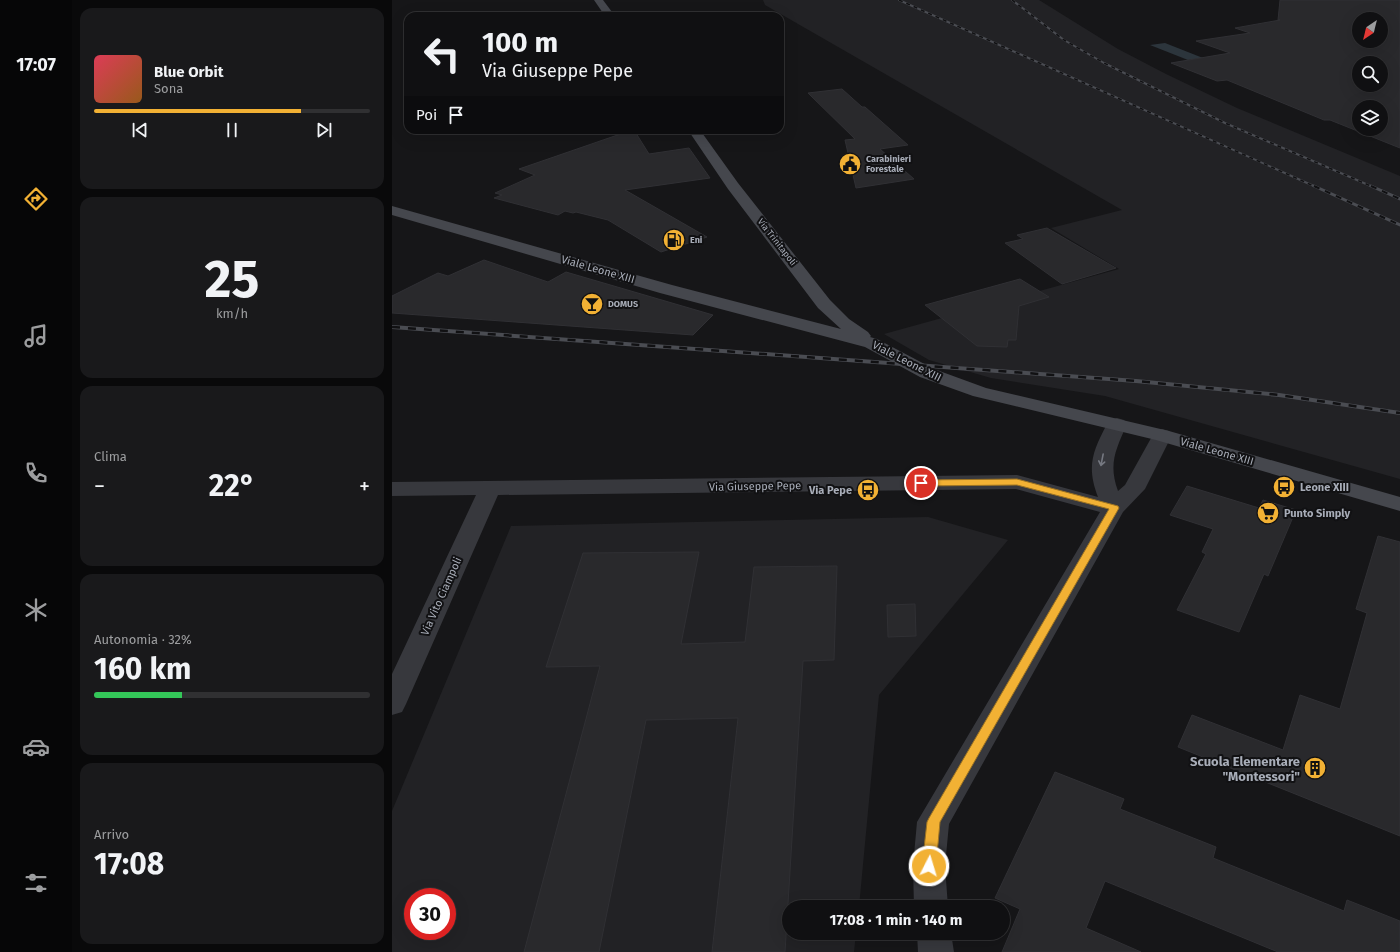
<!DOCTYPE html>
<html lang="it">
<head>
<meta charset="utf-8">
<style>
	:root { --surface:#101012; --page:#19191b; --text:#f1f3f6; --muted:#9c9d9f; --line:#303032; --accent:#f2b134 }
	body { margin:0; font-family:"Fira Sans",sans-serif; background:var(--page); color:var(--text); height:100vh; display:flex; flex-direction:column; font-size:15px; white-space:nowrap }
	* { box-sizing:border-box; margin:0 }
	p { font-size:13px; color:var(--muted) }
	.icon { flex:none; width:22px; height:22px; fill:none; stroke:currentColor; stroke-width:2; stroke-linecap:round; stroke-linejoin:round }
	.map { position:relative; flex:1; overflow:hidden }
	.sheet { display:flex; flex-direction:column; gap:8px; padding:8px; background:#09090a; width:320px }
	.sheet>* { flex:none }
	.top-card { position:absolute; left:12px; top:12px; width:380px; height:122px; border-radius:12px; box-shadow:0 4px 16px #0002,0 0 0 1px var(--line); background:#101012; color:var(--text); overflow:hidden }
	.needle { width:26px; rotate:215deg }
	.buttons { position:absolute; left:960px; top:12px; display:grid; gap:8px }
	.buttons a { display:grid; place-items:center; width:36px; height:36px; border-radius:50%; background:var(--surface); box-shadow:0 4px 16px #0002,0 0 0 1px var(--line); font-size:20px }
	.speed { position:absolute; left:12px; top:888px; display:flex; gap:8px; font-size:20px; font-weight:700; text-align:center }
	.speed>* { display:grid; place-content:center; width:52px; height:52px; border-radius:50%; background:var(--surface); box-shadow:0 4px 16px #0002,0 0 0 1px var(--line); line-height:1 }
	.speed .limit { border:6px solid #d22; background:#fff; color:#111 }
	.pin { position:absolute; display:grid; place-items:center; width:34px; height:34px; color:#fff; margin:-17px; border:2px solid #fff; border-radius:50%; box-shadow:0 1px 4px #0007 }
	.me { position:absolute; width:44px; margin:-22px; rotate:5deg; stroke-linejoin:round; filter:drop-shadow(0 0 3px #0008) }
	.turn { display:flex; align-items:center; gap:14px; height:84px; padding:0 12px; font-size:18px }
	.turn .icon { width:52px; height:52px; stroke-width:2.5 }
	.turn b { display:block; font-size:28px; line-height:34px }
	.then { display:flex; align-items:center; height:38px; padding:0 12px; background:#0003; gap:8px; font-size:15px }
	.big { font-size:30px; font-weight:700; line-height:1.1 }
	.sheet .tile { flex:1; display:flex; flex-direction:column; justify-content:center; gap:6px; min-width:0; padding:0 14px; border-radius:12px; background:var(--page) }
	.sheet .dial { align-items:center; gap:0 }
	.dial b { font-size:52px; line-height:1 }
	.song { display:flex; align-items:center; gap:12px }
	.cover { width:48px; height:48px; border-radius:6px; background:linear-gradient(135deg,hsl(350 70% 55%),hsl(30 70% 35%)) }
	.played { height:4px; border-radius:2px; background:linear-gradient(90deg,var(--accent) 75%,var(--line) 75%) }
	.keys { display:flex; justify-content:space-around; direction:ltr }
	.heat { display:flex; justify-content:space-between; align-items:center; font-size:22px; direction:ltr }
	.charge { height:6px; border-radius:3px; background:linear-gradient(90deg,#34c759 32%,var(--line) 0) }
	.trip { position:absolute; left:390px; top:900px; width:228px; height:40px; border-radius:20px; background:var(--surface); box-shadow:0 4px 16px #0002,0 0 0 1px var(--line); font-weight:700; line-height:40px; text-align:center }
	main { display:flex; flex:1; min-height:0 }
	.tab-bar { display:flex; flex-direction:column; width:72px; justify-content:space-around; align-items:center; background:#060607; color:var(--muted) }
	.tab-bar .icon { width:28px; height:28px }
	.tab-bar .selected { color:var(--accent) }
	.tab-bar b { font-size:18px; color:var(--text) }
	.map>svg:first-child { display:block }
	.built { fill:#222225; fill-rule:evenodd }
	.water { fill:#2c353c }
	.building { fill:#29292c; stroke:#303034; fill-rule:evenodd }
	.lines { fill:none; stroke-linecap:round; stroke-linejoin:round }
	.street { fill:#37383d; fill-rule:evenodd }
	.secondary { fill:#45474d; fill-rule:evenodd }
	.rail-far2-casing { stroke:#4a4c52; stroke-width:2 }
	.rail-far1-casing { stroke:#4a4c52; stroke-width:3 }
	.rail-casing { stroke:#4a4c52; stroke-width:4 }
	.rail-far2 { stroke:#111113; stroke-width:1.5; stroke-dasharray:4; stroke-linecap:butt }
	.rail-far1 { stroke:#111113; stroke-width:2; stroke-dasharray:6; stroke-linecap:butt }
	.rail { stroke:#111113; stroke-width:2.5; stroke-dasharray:8; stroke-linecap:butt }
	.oneway { stroke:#757881 }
	.route { fill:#f2b134; stroke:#9d7322 }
	.labels { text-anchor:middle; stroke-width:4; stroke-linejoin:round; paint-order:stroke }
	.far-poi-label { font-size:9px; font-weight:bold; fill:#a8adb8; stroke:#111113; text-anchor:start }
	.far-street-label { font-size:9px; fill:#a8adb8; stroke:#111113 }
	.street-label { font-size:11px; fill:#a8adb8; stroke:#111113 }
	.poi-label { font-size:11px; font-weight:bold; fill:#a8adb8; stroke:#111113; text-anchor:start }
	.near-poi-label { font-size:13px; font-weight:bold; fill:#a8adb8; stroke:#111113; text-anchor:end }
</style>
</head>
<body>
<main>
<nav class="tab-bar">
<b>17:07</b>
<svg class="icon selected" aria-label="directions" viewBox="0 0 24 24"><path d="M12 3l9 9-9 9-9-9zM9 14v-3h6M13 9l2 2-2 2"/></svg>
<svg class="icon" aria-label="music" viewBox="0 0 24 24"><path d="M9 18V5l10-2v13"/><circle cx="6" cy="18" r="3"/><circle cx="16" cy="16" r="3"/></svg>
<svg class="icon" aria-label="phone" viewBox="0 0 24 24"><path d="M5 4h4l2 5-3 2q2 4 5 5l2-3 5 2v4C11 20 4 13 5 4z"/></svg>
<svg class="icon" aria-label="climate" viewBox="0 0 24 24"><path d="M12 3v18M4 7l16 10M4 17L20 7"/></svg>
<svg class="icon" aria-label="car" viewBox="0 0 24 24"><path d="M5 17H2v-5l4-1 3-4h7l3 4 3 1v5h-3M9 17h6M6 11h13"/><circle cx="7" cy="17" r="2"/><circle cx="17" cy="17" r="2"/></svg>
<svg class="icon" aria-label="filters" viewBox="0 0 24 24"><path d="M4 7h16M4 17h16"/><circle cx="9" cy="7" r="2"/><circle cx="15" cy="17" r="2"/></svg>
</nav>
<section class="sheet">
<div class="tile">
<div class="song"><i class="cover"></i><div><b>Blue Orbit</b><p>Sona</p></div></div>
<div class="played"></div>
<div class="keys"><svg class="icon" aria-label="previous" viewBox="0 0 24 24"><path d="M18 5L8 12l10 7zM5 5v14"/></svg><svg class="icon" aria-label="pause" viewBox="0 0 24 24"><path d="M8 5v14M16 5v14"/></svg><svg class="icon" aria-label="next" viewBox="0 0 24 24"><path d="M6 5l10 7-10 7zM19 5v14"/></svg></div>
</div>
<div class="tile dial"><b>25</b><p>km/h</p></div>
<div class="tile"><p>Clima</p>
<div class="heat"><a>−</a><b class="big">22°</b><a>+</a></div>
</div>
<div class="tile"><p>Autonomia · 32%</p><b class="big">160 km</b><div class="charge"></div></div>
<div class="tile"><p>Arrivo</p><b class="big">17:08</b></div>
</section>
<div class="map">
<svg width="1008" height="952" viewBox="0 0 1008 952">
	<rect width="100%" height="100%" fill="#161618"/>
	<!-- built -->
	<path class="built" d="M 371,0 L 647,0 L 726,49 L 774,74 L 845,108 L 1008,176 L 1008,479 L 713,396 L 599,378 L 537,360 L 492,334 L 727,269 L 659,228 L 730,210 L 373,5 Z
		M 536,517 L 616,540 L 487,695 L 467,907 L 397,907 L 397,933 L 464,933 L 462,952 L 0,952 L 0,811 L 119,526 ZM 21,897 L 55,897 L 55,931 L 21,931 Z"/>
	<!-- water -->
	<path class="water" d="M 773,43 L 811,58 L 796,60 L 758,45 Z"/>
	<!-- building -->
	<path class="building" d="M 888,0 L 1008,0 L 1008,148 L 938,120 L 932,120 L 835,80 L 825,81 L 779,63 L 838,53 L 804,41 L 858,33 L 843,28 L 888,20 L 886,20 ZM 967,19 L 989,19 L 989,41 L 967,41 ZM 967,63 L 989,63 L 989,85 L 967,85 ZM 967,107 L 989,107 L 989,129 L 967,129 Z
		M 450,89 L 470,107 L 473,107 L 516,145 L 488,149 L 522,179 L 464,188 L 453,140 L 463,139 L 416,93 Z
		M 240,130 L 242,130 L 257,154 L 297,148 L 318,178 L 233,190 L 315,237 L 269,252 L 216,220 L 184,212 L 181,213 L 173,211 L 166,215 L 102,198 L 110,195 L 103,193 L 143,175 L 127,169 Z
		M 655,228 L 724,268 L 670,284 L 613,243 L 631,239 L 625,235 Z
		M 92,260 L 156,282 L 174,272 L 321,315 L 301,335 L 0,313 L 0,296 L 46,273 L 56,276 Z
		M 628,279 L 657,297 L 627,306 L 624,340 L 616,340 L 615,347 L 585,346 L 533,305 Z
		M 795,486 L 867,508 L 871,500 L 904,510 L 876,576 L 872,574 L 847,632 L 785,610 L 814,554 L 810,552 L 821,529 L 778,515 Z
		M 986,536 L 1008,542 L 1008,836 L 786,747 L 800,715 L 891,750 L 908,695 L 948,709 L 975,613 L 964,609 Z
		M 307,552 L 289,644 L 353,642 L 362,567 L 445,566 L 442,660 L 411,661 L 393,952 L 320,952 L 346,718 L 254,720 L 207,952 L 132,952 L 208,666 L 154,667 L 191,553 Z
		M 523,604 L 524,636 L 496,637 L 495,605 Z
		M 663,772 L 732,799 L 728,809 L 824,847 L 821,858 L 952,911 L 955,900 L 1008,921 L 1008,952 L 886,952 L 713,881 L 694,928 L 749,952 L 610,952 L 628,909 L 603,898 Z"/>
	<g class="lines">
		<!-- street -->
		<path class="street" d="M 725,418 L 732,420 L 735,424 C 724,449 716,464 726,491 L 733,485 L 763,431 L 770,429 L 777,431 L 780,435 L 753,489 L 731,512 L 557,824 L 553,866 L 556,907 L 522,907 L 521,866 L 525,822 L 708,512 L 624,489 L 106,495 L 14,704 L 10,712 L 0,715 L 0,674 L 84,495 L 0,496 L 0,482 L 625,475 L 706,497 C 694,466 701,451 715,424 L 718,420 Z
			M 525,933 L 559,933 L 562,952 L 526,952 Z"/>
		<!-- secondary -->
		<path class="secondary" d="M 202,0 L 211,0 L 223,16 L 213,16 Z
			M 296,130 L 308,130 L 346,183 L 438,300 L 457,319 L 476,332 L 479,336 L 478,337 L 485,339 L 542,369 L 594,388 L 777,431 L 1008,497 L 1008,511 L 764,440 L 581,396 L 528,377 L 473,347 L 268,293 L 0,215 L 0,206 L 280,285 L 449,329 L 426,308 L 336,189 Z"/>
		<!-- rail-far2 casing -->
		<g class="rail-far2-casing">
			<path id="rail-far2" d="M 507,0 L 924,187
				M 620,0 L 672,40 L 712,63 L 833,123 L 981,187"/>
		</g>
		<!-- rail-far1 casing -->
		<g class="rail-far1-casing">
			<path id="rail-far1" d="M 922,186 L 1008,225
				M 979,186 L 1008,199"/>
		</g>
		<!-- rail casing -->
		<g class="rail-casing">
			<path id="rail" d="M 0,327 L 744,381 L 887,395 L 1008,413"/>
		</g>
		<!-- rail-far2 -->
		<use href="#rail-far2" class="rail-far2"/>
		<!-- rail-far1 -->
		<use href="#rail-far1" class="rail-far1"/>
		<!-- rail -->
		<use href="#rail" class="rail"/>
	</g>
	<!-- one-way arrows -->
	<defs><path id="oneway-shaft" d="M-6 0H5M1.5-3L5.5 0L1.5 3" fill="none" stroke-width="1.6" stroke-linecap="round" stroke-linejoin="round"/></defs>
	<use class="oneway" href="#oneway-shaft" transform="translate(710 460) rotate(101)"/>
	<!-- route -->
	<path class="route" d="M 625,479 L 726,506 L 727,508 L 548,822 L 544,866 L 542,871 L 537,872 L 532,871 L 530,866 L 535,822 L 537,818 L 717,509 L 625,485 L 529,486 L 525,483 L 529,480 Z"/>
	<!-- icons -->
	<defs>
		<g id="civic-disc" transform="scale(1.15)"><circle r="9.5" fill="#f2b134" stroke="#111113"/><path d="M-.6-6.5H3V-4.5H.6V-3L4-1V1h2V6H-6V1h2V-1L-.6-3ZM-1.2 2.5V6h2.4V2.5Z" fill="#111"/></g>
		<g id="fuel-disc" transform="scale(1.15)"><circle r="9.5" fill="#f2b134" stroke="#111113"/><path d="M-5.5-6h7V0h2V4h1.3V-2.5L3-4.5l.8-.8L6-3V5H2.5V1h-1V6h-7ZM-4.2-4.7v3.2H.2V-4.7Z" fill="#111"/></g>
		<g id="bar-disc" transform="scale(1.15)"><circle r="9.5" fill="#f2b134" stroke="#111113"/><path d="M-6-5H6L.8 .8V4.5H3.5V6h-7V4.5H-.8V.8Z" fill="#111"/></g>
		<g id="bus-disc" transform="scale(1.15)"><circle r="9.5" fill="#f2b134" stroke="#111113"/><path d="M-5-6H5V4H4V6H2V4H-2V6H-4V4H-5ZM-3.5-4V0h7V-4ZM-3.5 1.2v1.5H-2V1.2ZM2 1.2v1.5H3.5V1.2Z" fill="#111"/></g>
		<g id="supermarket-disc" transform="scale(1.15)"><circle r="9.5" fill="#f2b134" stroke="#111113"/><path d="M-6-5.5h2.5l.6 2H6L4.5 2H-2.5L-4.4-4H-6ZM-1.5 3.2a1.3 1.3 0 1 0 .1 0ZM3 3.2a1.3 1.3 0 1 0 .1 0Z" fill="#111"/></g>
		<g id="building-disc" transform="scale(1.15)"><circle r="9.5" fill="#f2b134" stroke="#111113"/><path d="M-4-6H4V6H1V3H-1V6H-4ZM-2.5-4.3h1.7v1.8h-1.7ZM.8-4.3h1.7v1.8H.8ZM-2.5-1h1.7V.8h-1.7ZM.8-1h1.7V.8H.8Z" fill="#111"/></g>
	</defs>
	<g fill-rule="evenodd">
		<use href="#civic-disc" x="458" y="164"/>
		<use href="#fuel-disc" x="282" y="240"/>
		<use href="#bar-disc" x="200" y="304"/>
		<use href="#bus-disc" x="892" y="487"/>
		<use href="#bus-disc" x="476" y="490"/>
		<use href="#supermarket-disc" x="876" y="513"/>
		<use href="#building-disc" x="923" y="768"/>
	</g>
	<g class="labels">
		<!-- far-poi labels -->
		<g class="far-poi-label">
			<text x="474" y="162">Carabinieri<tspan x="474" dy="10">Forestale</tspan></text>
			<text x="298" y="243">Eni</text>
			<text x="216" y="307">DOMUS</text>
		</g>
		<!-- far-street labels -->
		<g class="far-street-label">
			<text transform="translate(385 242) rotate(52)" y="3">Via Trinitapoli</text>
		</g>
		<!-- street labels -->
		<g class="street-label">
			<text transform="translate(206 269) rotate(16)" y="4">Viale Leone XIII</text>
			<text transform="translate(515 361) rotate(27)" y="4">Viale Leone XIII</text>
			<text transform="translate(825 451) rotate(16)" y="4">Viale Leone XIII</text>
			<text transform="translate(363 486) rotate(-1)" y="4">Via Giuseppe Pepe</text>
			<text transform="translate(49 596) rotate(-66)" y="4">Via Vito Ciampoli</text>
		</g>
		<!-- poi labels -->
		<g class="poi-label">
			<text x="908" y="491">Leone XIII</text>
			<text x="460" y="494" text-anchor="end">Via Pepe</text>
			<text x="892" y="517">Punto Simply</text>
		</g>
		<!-- near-poi labels -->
		<g class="near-poi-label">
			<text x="908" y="766">Scuola Elementare<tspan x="908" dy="15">"Montessori"</tspan></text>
		</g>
	</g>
</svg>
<div class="buttons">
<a><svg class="needle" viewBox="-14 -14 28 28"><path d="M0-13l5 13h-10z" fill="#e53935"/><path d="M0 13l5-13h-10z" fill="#9c9d9f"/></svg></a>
<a><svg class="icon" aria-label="search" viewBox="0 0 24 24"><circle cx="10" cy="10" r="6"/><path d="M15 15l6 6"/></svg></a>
<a><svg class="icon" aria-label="layers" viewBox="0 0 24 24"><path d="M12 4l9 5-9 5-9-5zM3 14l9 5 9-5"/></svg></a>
</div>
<div class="speed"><div class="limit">30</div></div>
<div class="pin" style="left:529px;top:483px;background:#d93025"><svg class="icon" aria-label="arrive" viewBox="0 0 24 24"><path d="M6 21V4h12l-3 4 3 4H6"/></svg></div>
<svg class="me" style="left:537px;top:866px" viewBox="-20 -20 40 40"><circle r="17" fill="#f2b134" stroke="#fff" stroke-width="3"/><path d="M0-11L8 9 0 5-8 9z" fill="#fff"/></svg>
<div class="trip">17:08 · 1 min · 140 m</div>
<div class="top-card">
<div class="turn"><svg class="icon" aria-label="left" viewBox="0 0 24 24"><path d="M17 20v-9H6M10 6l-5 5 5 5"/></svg><div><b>100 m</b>Via Giuseppe Pepe</div></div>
<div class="then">Poi<svg class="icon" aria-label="arrive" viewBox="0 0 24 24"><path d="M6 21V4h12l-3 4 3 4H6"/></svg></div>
</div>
</div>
</main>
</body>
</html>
